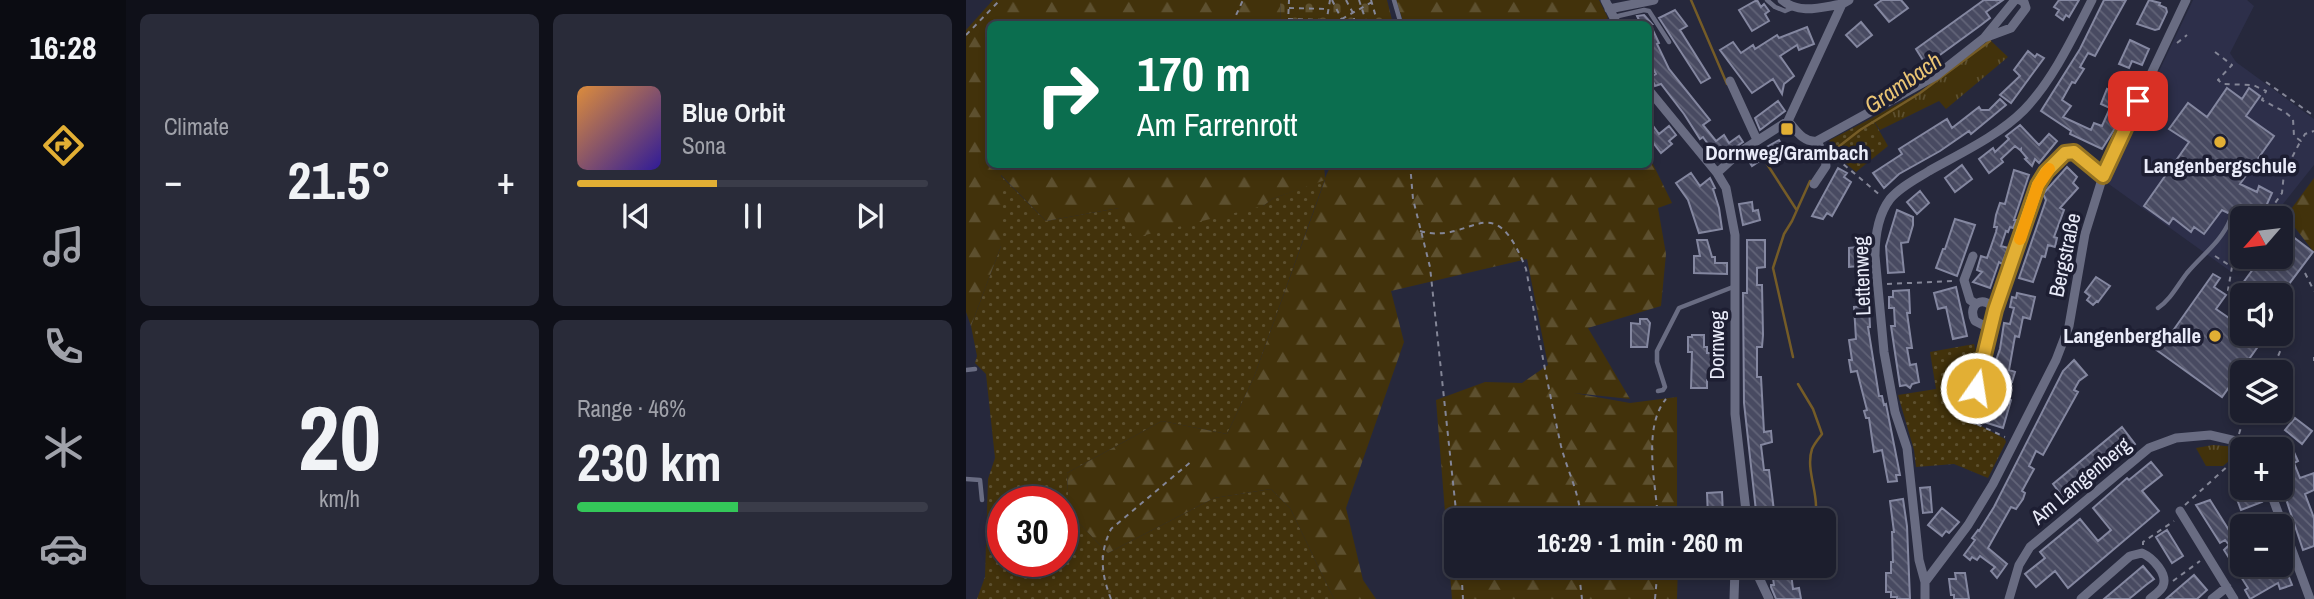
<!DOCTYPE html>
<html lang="en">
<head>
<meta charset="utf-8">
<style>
	:root { --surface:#1c1e2d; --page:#292b39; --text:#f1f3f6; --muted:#a0a2aa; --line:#3a3c49; --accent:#e2af34 }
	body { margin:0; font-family:"Archivo Narrow",sans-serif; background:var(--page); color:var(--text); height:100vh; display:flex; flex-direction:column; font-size:26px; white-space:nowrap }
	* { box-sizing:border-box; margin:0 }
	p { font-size:23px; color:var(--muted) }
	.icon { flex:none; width:38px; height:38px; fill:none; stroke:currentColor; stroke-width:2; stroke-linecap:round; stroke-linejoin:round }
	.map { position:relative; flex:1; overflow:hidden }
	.side { display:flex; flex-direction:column; gap:14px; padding:14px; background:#0f1019; width:840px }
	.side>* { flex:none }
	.guide { position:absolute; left:21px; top:21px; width:665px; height:147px; border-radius:10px; box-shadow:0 4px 10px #0003,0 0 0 2px var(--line); background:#0b6e4f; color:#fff; overflow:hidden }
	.needle { width:46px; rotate:242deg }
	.fabs { position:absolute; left:1264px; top:206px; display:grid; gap:14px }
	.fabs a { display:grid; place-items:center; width:63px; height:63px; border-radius:10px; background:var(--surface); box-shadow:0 4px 10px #0003,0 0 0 2px var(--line); font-size:35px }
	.speed { position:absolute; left:21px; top:486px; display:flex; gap:14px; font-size:35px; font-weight:700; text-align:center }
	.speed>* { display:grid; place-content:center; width:91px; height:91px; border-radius:50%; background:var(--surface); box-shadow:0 4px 10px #0003,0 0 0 2px var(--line); line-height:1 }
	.speed .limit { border:10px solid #d22; background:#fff; color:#111 }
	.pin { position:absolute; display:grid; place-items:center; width:60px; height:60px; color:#fff; margin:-30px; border-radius:14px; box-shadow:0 4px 10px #0006 }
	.me { position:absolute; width:77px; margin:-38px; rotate:13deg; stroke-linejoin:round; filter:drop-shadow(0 0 5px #0008) }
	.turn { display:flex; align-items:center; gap:24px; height:147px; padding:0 35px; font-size:32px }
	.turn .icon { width:91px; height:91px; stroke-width:2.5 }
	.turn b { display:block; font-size:49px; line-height:60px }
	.big { font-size:52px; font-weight:800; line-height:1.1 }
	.side .tile { flex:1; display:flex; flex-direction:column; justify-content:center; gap:10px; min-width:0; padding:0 24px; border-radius:10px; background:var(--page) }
	.side .dial { align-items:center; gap:0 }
	.dial b { font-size:91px; line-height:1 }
	.song { display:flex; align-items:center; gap:21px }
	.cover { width:84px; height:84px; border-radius:10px; background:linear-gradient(135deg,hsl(30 70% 55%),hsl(250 70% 35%)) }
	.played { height:7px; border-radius:4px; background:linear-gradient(90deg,var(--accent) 40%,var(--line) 40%) }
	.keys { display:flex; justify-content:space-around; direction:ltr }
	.heat { display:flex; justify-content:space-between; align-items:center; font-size:38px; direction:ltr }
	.charge { height:10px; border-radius:5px; background:linear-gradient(90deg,#34c759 46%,var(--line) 0) }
	.side .tiles { flex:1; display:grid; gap:14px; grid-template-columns:repeat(2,1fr) }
	.trip { position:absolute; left:478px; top:508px; width:392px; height:70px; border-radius:10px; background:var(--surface); box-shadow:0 4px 10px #0003,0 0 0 2px var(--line); font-weight:800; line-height:70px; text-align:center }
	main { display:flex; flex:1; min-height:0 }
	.tab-bar { display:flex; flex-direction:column; width:126px; justify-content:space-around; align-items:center; background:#0b0c12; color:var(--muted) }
	.tab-bar .icon { width:49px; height:49px }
	.tab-bar .selected { color:var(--accent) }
	.tab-bar b { font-size:32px; color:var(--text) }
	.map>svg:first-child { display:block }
	.built { fill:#2d2f4a }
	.grass { fill:url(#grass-dots); fill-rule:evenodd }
	.forest { fill:url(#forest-firs) }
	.cemetery { fill:url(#cemetery-stones) }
	.park { fill:url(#park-tufts) }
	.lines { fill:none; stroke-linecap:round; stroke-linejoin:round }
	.stream { stroke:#755c27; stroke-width:2.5 }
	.building { fill:url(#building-back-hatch); stroke:#8487a0; stroke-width:2 }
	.path { stroke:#848697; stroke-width:2; stroke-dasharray:5 5; stroke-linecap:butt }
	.lane { stroke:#696c82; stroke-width:4.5 }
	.street { stroke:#696c82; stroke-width:9 }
	.route-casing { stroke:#937222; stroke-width:18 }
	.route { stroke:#e2af34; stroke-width:12 }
	.slow { stroke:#f59e0b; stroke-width:12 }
	.poi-dot { fill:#e2af34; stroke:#1d1e32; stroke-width:2.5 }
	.labels { text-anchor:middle; stroke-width:7; stroke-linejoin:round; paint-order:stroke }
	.poi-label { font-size:21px; font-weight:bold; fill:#e9ebf9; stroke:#1d1e32 }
	.street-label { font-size:21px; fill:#e9ebf9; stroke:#1d1e32 }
	.water-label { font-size:23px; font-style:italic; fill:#eac474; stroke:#1d1e32 }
</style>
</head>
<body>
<main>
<nav class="tab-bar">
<b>16:28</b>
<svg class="icon selected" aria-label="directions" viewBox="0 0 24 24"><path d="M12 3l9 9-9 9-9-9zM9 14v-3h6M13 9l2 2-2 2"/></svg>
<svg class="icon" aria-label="music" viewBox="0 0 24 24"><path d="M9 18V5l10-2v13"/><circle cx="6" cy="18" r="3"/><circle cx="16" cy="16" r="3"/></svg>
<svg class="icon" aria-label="phone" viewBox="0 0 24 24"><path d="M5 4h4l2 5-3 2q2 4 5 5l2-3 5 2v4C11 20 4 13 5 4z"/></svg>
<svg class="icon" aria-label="climate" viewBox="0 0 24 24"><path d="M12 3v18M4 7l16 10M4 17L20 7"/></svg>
<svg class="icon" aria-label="car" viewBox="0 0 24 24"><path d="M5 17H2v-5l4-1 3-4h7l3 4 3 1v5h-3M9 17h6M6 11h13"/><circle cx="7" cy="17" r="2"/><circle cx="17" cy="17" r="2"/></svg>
</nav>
<section class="side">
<div class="tiles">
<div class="tile"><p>Climate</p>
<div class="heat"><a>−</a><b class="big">21.5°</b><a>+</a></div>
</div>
<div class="tile">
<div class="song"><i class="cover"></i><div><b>Blue Orbit</b><p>Sona</p></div></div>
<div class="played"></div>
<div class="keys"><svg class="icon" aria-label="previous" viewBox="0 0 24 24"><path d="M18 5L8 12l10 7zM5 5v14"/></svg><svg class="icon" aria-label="pause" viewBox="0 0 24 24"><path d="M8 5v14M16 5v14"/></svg><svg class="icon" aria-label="next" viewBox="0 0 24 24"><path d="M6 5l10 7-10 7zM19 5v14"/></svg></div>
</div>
<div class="tile dial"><b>20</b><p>km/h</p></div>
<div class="tile"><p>Range · 46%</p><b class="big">230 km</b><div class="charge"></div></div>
</div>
</section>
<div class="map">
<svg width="1348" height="599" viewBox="0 0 1348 599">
	<defs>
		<pattern id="grass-dots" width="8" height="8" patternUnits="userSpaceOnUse" patternTransform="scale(1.75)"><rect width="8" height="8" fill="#42320b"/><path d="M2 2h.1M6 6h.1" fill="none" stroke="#5d502f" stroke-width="1.8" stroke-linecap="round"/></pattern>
		<pattern id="forest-firs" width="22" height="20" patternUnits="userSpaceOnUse" patternTransform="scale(1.75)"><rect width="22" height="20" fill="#42320b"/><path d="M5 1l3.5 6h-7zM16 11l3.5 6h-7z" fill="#5d502f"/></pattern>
		<pattern id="cemetery-stones" width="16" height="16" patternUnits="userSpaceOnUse" patternTransform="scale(1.75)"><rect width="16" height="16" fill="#42320b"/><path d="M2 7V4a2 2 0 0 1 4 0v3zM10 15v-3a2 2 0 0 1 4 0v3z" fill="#5d502f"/></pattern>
		<pattern id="park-tufts" width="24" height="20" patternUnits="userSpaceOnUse" patternTransform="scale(1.75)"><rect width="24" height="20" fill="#42320b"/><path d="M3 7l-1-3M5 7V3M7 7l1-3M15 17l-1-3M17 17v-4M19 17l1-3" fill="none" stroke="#5d502f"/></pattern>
		<pattern id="building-back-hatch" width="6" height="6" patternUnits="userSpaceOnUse" patternTransform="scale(1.75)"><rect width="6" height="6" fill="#484a61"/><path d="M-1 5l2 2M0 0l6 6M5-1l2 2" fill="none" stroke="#626478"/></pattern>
	</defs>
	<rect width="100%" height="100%" fill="#26283c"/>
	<!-- built -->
	<path class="built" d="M 1227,0 L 1281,0 L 1288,6 L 1264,53 L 1270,62 L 1348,119 L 1348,165 L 1305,219 L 1276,219 L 1276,256 L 1264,271 L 1140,182 Z"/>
	<!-- grass -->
	<path class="grass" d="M 906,118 L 922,146 L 890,172 L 863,149 L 861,145 L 864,140 Z
		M 34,175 L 80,221 L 153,208 L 297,206 L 306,199 L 359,179 L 288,377 L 261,434 L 196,421 L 101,473 L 103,513 L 142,553 L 248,498 L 305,489 L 324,508 L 368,599 L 11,599 L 19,577 L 22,479 L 29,458 L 20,374 L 9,363 L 11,356 L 5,326 L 35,246 ZM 37,502 L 96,502 L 96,562 L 37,562 Z
		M 1008,344 L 1012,360 L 1010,375 L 1003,375 L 999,400 L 1005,405 L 1002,423 L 1015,426 L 1039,439 L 1040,442 L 1022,478 L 988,464 L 950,467 L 948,450 L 932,395 L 970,389 L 964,352 Z"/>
	<!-- forest -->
	<path class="forest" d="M 27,0 L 314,0 L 315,24 L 24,24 L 24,164 L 358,164 L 359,178 L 365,165 L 682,164 L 683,156 L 706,203 L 692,208 L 700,254 L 695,306 L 622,328 L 664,399 L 608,393 L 664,403 L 711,397 L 711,520 L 490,520 L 490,565 L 712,565 L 711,599 L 486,599 L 470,400 L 519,382 L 556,383 L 582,365 L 561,259 L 425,291 L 438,342 L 380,508 L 397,580 L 410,599 L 368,599 L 324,508 L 305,489 L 248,498 L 142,553 L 103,513 L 101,473 L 196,421 L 261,434 L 288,377 L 359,180 L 306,199 L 297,206 L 167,238 L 153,208 L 80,221 L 35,175 L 35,246 L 5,326 L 0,312 L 0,30 Z
		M 430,0 L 633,0 L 642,18 L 630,24 L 438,24 Z
		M 1348,178 L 1348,250 L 1347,251 L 1320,216 Z"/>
	<!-- cemetery -->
	<path class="cemetery" d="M 314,0 L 421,0 L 427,24 L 315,24 Z"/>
	<!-- park -->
	<path class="park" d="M 1024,40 L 1042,57 L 980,109 L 973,101 L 914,130 L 906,118 L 955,91 Z
		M 1247,445 L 1271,447 L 1274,452 L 1257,466 L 1240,466 L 1230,448 Z"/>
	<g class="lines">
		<!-- stream -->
		<path class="stream" d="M 725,0 L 761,84
			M 867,151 L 894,130 L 954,93 L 1024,41
			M 801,164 L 830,209
			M 827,357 L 807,268 L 818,234 L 826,221 L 844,181
			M 832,384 L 847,409 L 856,434 C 853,438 848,444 846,449 C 840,467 850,488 850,506"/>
	</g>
	<!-- building -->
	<path class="building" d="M 791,0 L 795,7 L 798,4 L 803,11 L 799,14 L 803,21 L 786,31 L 773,10 Z
		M 916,0 L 935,0 L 942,8 L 923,22 L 909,5 Z
		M 1018,0 L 1037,0 L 1020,12 L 1024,18 L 1015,25 L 960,65 L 950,49 Z
		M 1093,0 L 1113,0 L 1103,17 L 1100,15 L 1097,20 L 1090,15 L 1093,10 L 1088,7 Z
		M 1138,0 L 1160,0 L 1129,56 L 1122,53 L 1114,67 L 1118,69 L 1109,83 L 1106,82 L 1096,100 L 1105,106 L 1097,117 L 1125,130 L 1128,123 L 1136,126 L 1144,108 L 1135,104 L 1141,89 L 1160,99 L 1148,124 L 1151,125 L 1136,149 L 1104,134 L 1105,131 L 1075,111 L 1114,49 Z
		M 1183,0 L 1194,3 L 1193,5 L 1200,8 L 1201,12 L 1193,29 L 1189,30 L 1171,24 Z
		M 709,10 L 721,26 L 714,30 L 744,78 L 735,83 L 693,18 Z
		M 678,15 L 686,24 L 684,24 L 693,43 L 691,44 L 703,69 L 744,120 L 737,125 L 750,141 L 758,135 L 763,143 L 773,136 L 777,142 L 767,149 L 766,147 L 751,157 L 737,137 L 734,139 L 718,114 L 695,84 L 689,86 L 685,77 L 690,74 L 682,60 L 682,24 L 675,24 L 671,16 Z
		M 895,22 L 906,35 L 891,47 L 880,35 Z
		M 841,27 L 848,44 L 833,50 L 831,45 L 814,56 L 828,76 L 818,84 L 816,94 L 807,79 L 786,93 L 754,50 L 767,42 L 775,53 L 787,45 L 789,49 L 811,35 L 813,38 Z
		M 1164,40 L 1183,49 L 1176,65 L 1166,61 L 1163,68 L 1153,64 Z
		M 1062,51 L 1069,57 L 1071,54 L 1078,58 L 1045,103 L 1034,95 L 1054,76 L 1048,70 Z
		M 1261,88 L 1276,99 L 1283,88 L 1294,96 L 1280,116 L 1308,136 L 1274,184 L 1291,192 L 1293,186 L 1306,193 L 1297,213 L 1294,212 L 1290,219 L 1281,219 L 1266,211 L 1264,214 L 1256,210 L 1238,234 L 1228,227 L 1225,232 L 1207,218 L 1203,224 L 1178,206 L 1223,142 L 1203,129 L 1222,103 L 1241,117 Z
		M 1034,99 L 1040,105 L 1005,134 L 1003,131 L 974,151 L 933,174 L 918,188 L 907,173 L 936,154 L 933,149 L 981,119 L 986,128 L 1013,107 L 1015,110 L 1023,110 Z
		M 812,101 L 819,111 L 794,130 L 789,118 Z
		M 682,119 L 693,134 L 703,126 L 710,135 L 703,141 L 706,144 L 695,153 L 682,136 Z
		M 1054,125 L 1073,145 L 1083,134 L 1091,141 L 1073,163 L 1069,159 L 1066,166 L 1059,159 L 1061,158 L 1055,151 L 1055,149 L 1054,150 L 1049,146 L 1035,159 L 1037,162 L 1023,173 L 1013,159 L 1027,148 L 1029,152 L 1043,139 L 1040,136 Z
		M 813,140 L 820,152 L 801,163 L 798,158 L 786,166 L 781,158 Z
		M 996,165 L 1006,179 L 989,192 L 979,178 Z
		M 1101,167 L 1111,177 L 1107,183 L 1112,188 L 1094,208 L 1098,210 L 1088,237 L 1091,238 L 1089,247 L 1082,245 L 1079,257 L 1076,256 L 1067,282 L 1053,278 L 1080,200 L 1077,194 Z
		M 872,168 L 881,173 L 878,177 L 885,182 L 866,216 L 861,213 L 857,219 L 846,216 Z
		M 1048,170 L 1063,175 L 1048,220 L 1050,220 L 1047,228 L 1044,227 L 1042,232 L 1040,231 L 1035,246 L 1042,248 L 1036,264 L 1033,262 L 1024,288 L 1007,282 L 1016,272 L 1011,270 L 1015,256 L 1021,258 L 1030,232 L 1031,227 L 1028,227 L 1030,215 L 1034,203 L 1039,204 Z
		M 725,173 L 734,186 L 744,178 L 749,188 L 747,189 L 753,208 L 756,229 L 733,233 L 722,200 L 710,183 Z
		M 954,191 L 963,203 L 951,214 L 941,202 Z
		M 786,202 L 787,211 L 792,210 L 794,220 L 777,225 L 773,204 Z
		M 931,210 L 947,217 L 947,225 L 942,242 L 935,243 L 938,272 L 922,273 L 920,246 Z
		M 989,219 L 1009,225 L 991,276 L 970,268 L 977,249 L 979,249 Z
		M 1314,227 L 1347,252 L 1314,296 L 1277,296 L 1271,291 L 1296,257 L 1314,257 Z
		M 731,240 L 741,240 L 746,257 L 749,257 L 749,263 L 761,263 L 761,274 L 728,273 L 728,256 L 734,256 Z
		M 781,240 L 799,240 L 799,267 L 791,268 L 791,285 L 796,285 L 797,335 L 796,347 L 791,347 L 791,377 L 795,377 L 798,432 L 805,431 L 806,442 L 795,445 L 798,470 L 803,470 L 809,519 L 801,520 L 791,520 L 778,403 L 777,293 L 781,293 Z
		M 892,247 L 892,250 L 900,249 L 902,273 L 894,273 L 893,266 L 883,267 L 883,248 Z
		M 1247,274 L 1254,278 L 1248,287 L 1260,295 L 1250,309 L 1276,327 L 1276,334 L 1292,334 L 1298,338 L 1256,397 L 1178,341 L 1184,332 L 1199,342 Z
		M 1130,277 L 1144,286 L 1132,302 L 1131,301 L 1127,305 L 1121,300 L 1124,296 L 1119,292 Z
		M 990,287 L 1001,336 L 987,339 L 980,307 L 972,309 L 968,293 Z
		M 943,290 L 944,313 L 941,313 L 946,348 L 941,348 L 944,365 L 950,364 L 953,382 L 946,384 L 944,388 L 940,385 L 934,386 L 925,326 L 929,326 L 928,308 L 923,308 L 923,297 L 927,297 L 927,291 Z
		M 1051,293 L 1069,297 L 1064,319 L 1057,317 L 1053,337 L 1049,336 L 1043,370 L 1049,372 L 1046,382 L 1043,381 L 1037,397 L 1045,400 L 1037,428 L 1015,421 L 1027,385 L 1022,383 L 1034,349 L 1038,323 L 1044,324 L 1048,308 L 1044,307 L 1046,297 L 1050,298 Z
		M 903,306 L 904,327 L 902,327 L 913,396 L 916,396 L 918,405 L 920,404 L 934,475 L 930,475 L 931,481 L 922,482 L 916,450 L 908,452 L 903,418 L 900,418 L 898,411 L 901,410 L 891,371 L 885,372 L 883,360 L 886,360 L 883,340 L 890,339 L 888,307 Z
		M 674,319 L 681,319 L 684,323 L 681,347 L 665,347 L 665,323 L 674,324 Z
		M 726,335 L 738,335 L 738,347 L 741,347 L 741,353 L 758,353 L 758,379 L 741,380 L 741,388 L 725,388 L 726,352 L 722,352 L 722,337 L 726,337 Z
		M 1108,360 L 1121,375 L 1113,381 L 1108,390 L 1112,392 L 1077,455 L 1070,451 L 1063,466 L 1068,469 L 1056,491 L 1059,493 L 1057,499 L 1050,509 L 1045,507 L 1022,548 L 1041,564 L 1031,578 L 1025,571 L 1029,567 L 1014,556 L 1011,560 L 1006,557 L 1004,560 L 998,555 L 1009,540 L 1006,538 L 1012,530 L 1013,531 L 1028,507 L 1097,371 Z
		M 1329,418 L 1346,431 L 1336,444 L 1319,430 Z
		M 1156,427 L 1169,444 L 1100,501 L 1087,484 Z
		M 1324,450 L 1327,450 L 1332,461 L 1328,463 L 1334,478 L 1348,473 L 1348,490 L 1339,494 L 1348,518 L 1348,546 L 1337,550 L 1314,481 L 1314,453 Z
		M 1185,462 L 1196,475 L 1176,491 L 1193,511 L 1102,588 L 1089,571 L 1070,587 L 1059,574 L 1079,558 L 1074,552 L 1114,519 L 1132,541 L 1145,530 L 1127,508 L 1161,478 L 1163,480 Z
		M 964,487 L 966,512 L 957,513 L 954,488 Z
		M 1275,488 L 1291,488 L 1296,502 L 1275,510 L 1268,491 Z
		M 756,492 L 757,516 L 742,517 L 741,493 Z
		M 937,499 L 941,526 L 944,599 L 931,599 L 931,597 L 925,597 L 925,592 L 920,592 L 920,573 L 925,573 L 925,562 L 927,562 L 926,532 L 928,532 L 924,501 Z
		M 1244,500 L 1276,551 L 1276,565 L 1314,565 L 1318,577 L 1322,575 L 1326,585 L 1314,589 L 1312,583 L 1284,599 L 1279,590 L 1282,588 L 1258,550 L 1263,545 L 1259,540 L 1254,543 L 1230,505 Z
		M 976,508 L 993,522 L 983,533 L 980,531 L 976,536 L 962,525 Z
		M 1201,530 L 1217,556 L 1206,563 L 1190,537 Z
		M 805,565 L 824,565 L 827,589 L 833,588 L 835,599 L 810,599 L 805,587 L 805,585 L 808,585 Z
		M 1177,566 L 1188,579 L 1180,585 L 1163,599 L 1138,599 Z
		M 989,573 L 999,573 L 1003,599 L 988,599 L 988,595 L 985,595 L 983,579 L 990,579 Z
		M 1228,575 L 1241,590 L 1231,599 L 1200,599 Z"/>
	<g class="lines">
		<!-- path -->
		<path class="path" d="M 366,0 L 378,24
			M 380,0 L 387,13 L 389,24
			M 393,0 L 401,24
			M 405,0 L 412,24
			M 323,8 L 363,9
			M 322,19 L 361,20
			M 266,24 L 277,0
			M 322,24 L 323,0
			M 360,24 L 364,0
			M 367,24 L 406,2
			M 0,35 L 34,0
			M 1211,43 L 1221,35
			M 1249,52 L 1266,65 L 1252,80 L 1257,84 L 1287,85 L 1300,91 L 1296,100 L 1319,112 L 1327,119 L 1328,136 L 1335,141 L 1339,134 L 1348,131
			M 1300,82 L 1348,116
			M 870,158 L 914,195
			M 444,164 L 447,199 L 464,267 L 491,520
			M 1298,219 L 1316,193 L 1318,173 L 1334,142
			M 1268,230 L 1276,231
			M 454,231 C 507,246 526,183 560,269 C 571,328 582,387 595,446 C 601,470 614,494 615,520
			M 1249,256 L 1266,267 L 1262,290 L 1276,300
			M 1339,273 L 1348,291
			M 921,284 L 988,281
			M 1348,357 L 1348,361
			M 1302,373 C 1309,361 1320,348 1314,334
			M 1008,399 L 1004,421 L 1039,437
			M 1273,434 L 1280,411
			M 1219,505 L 1275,454
			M 692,520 C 690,484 676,428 700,399
			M 1177,545 L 1177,542 L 1208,521
			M 495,565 L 497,599
			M 612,565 L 616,599
			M 1207,581 L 1234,561
			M 145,599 C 135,573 133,554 145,529 L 227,460
			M 689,599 L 692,565"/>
		<!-- lane -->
		<path class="lane" d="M 428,0 L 435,24
			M 801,0 L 809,7 L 819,11 L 826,8
			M 648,17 L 678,10 L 683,11 L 703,42
			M 1192,308 C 1205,299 1211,286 1221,273 C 1236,255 1255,242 1264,220
			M 0,370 L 9,369
			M 692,391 L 697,390 L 699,387 L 691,362 L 691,351 L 713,308 L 767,287
			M 0,479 L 14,480 L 16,500"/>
		<!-- street -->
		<path class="street" d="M 639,0 L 651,24
			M 816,0 C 833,15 856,7 876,4
			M 643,9 L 688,0
			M 1018,38 L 1045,28 L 1060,8 L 1058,2 L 1054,0
			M 764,81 L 791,140
			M 682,89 L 751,173 L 760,188 L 769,235 L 769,414 L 781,520
			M 822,121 C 830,130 837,143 851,141 L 971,75 L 1018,38 L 1049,0
			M 751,173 L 775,151 L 822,121 L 876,4 L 883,0
			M 848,184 L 860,166 L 859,158 L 851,141
			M 1007,256 L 998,280 L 1004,300 L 1010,304
			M 1026,321 L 1017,325 L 1009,321 C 1000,304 1019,293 1029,311
			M 1010,388 L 1029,311 L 1072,185 L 1080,172 L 1099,153 L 1108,152 L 1137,176
			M 1303,488 L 1344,599
			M 1214,511 L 1268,599
			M 787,565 L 803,599
			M 959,582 L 1002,525 L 1027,484 L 1090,360 L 1103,326 L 1119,234 L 1137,176 L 1220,0
			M 768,599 L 769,569 L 772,565
			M 959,599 L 959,582 L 953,560 L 941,448 L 929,412 L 918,352 L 909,256 C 909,236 912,215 924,199 C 934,187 950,179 963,171 C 995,153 1032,136 1058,110 C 1087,80 1107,37 1126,0
			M 1043,599 L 1053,565 L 1064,547 L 1183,448 L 1210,438 L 1244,435 L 1270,441 L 1284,450
			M 1115,599 L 1164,556 L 1176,553 C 1187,558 1202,574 1197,586 C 1194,592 1188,595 1184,599
			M 1246,599 L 1261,587"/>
	</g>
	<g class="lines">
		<!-- route casing -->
		<g class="route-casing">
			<path id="route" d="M 1010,388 L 1029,310 L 1072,185 L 1080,172 L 1099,153 L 1108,152 L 1137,176 L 1172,101"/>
		</g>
		<!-- route -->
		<use href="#route" class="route"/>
		<!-- slow -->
		<path class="slow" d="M 1054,239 L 1072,185 L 1083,169"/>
	</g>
	<!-- markers -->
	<g class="poi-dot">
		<rect x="814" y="122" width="14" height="14" rx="3.5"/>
		<circle cx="1254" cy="142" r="7"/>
		<circle cx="1249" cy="336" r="7"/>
	</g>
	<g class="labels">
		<!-- poi labels -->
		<g class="poi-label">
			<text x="821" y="160">Dornweg/Grambach</text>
			<text x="1254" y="173">Langenbergschule</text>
			<text x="1235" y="343" text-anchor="end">Langenberghalle</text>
		</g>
		<!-- street labels -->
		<g class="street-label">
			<text transform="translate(1099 255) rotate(-78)" y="7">Bergstraße</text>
			<text transform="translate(896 276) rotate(-92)" y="7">Lettenweg</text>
			<text transform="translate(751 345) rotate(-90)" y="7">Dornweg</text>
			<text transform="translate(1115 481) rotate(-40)" y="7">Am Langenberg</text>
		</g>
		<!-- water labels -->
		<g class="water-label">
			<text transform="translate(937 83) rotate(-35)" y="8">Grambach</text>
		</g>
	</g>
</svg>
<div class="fabs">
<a><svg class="needle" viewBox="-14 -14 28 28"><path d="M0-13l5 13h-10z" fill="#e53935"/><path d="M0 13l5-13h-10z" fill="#a0a2aa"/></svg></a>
<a><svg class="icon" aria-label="sound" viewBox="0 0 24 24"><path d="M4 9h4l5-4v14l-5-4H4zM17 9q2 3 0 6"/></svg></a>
<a><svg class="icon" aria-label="layers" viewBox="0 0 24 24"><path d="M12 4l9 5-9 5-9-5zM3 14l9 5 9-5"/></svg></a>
<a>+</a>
<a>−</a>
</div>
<div class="speed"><div class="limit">30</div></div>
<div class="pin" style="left:1172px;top:101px;background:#d93025"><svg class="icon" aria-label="arrive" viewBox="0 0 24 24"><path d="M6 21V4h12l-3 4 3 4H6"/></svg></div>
<svg class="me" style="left:1010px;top:388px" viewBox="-20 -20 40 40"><circle r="17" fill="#e2af34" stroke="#fff" stroke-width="3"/><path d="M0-11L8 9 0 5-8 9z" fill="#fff"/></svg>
<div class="trip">16:29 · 1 min · 260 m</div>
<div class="guide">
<div class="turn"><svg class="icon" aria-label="right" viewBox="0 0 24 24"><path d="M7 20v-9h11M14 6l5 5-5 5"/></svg><div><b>170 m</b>Am Farrenrott</div></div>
</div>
</div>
</main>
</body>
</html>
